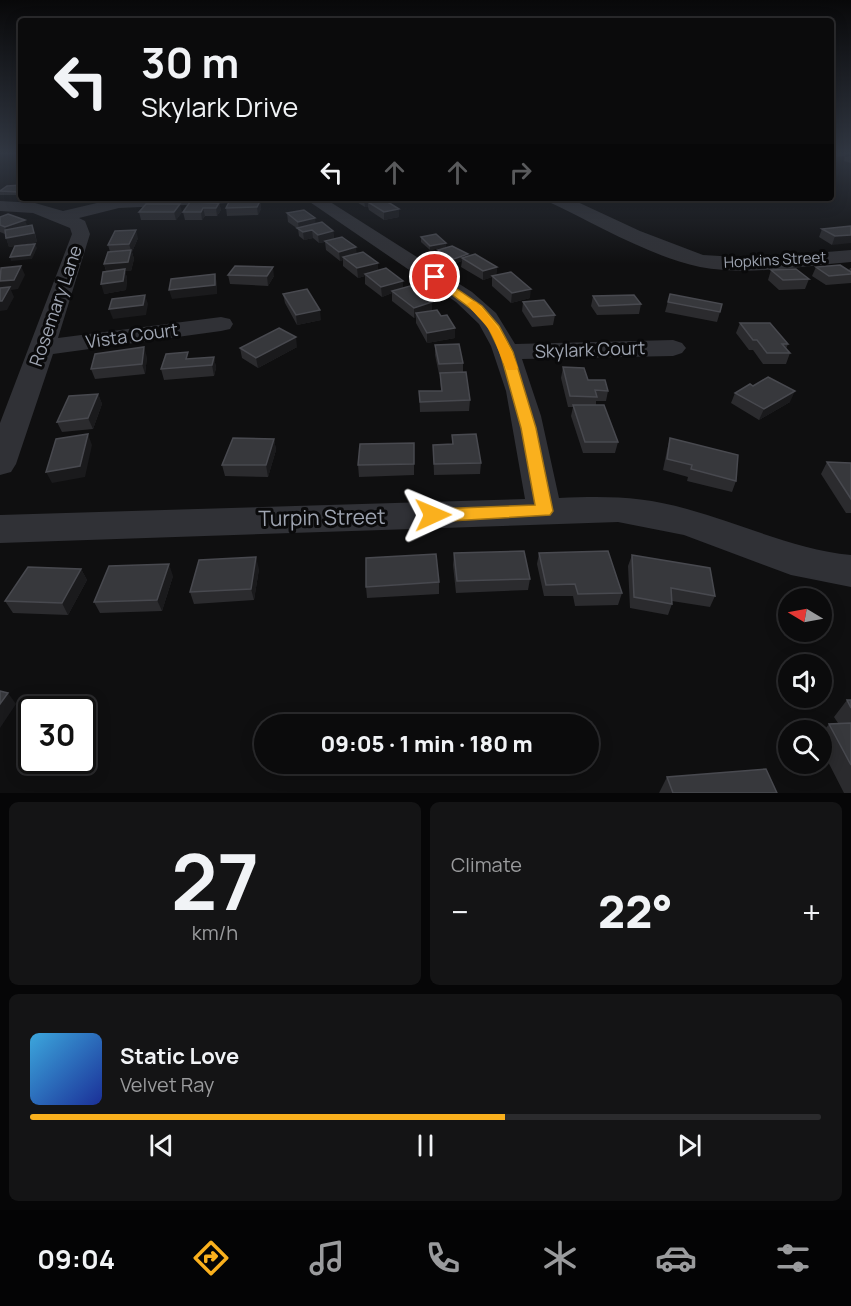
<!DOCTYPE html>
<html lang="en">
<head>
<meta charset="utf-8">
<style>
	:root { --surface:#0b0b0c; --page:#141415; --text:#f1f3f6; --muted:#9a9b9d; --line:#2b2b2d; --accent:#fab01d }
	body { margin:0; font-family:Manrope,sans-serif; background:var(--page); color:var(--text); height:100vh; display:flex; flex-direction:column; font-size:22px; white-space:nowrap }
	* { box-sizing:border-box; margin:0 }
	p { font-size:20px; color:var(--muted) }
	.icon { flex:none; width:33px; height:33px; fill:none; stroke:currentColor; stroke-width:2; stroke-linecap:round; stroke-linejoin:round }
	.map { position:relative; height:793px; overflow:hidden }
	.drawer { display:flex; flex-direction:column; gap:9px; padding:9px; background:#060607; flex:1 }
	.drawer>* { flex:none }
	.guide { position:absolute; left:18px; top:18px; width:816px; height:183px; border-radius:6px; box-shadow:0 3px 15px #0003,0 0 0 2px var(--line); background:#0b0b0c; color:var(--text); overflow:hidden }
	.needle { width:39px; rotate:280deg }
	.controls { position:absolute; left:778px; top:588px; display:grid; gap:12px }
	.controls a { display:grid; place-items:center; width:54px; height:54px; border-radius:50%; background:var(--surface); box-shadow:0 3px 15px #0003,0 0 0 2px var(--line); font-size:30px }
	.speed { position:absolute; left:18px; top:696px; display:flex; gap:12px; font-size:30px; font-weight:700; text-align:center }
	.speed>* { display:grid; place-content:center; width:78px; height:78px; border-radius:50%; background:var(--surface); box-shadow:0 3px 15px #0003,0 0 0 2px var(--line); line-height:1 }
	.speed .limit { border:3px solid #111; border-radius:9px; background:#fff; color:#111 }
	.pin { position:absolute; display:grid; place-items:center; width:51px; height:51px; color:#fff; margin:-26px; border:3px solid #fff; border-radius:50%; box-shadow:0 2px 6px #0007 }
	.me { position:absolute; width:66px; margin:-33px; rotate:89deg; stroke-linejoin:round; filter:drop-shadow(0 0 4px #0008) }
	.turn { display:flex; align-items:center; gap:21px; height:126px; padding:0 24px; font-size:27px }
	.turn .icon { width:78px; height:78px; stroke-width:2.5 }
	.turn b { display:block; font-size:42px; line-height:51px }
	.lanes { display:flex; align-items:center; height:57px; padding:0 24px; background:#0003; justify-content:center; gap:30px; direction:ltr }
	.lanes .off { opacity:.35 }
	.big { font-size:45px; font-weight:800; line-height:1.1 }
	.drawer .card { flex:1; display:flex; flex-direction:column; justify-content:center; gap:9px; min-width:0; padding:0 21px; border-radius:9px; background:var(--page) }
	.drawer .dial { align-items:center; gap:0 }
	.dial b { font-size:78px; line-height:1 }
	.song { display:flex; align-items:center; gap:18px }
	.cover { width:72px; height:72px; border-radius:9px; background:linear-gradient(135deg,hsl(200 70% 55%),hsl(230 70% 35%)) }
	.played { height:6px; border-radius:3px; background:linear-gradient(90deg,var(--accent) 60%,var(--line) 60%) }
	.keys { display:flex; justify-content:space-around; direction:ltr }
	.heat { display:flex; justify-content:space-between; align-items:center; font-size:33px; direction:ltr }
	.drawer .tiles { flex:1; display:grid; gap:9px; grid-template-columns:1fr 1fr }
	.card:last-child { grid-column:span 2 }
	.trip { position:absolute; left:254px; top:714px; width:345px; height:60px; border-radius:30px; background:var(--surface); box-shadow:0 3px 15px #0003,0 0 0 2px var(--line); font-weight:800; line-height:60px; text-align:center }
	.menu { display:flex; height:96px; justify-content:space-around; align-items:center; background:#040405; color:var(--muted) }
	.menu .icon { width:42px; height:42px }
	.menu .selected { color:var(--accent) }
	.menu b { font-size:27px; color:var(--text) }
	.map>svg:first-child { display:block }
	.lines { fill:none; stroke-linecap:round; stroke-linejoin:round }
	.minor { fill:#303136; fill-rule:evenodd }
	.wall { fill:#2b2b2e }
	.shaded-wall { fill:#1a1a1c }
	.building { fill:#37383c; stroke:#48494f; stroke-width:1.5 }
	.route { fill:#fab01d; stroke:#a27213; stroke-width:1.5 }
	.slow { fill:#f59e0b }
	.labels { text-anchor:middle; stroke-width:6; stroke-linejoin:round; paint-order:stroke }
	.far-street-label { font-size:15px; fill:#9fa5b2; stroke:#0a0a0b }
	.street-label { font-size:18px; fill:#9fa5b2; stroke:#0a0a0b }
	.near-street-label { font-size:21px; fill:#9fa5b2; stroke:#0a0a0b }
</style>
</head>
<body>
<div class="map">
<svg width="851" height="793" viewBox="0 0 851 793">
	<rect width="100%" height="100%" fill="#0f0f10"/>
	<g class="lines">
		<!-- minor -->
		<path class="minor" d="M 831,153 L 847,153 L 845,156 L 831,157 Z
			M 118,198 L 237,198 L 229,203 L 119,208 L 79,218 L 85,221 L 90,234 L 58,338 L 221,317 L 230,319 L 233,324 L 230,329 L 221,331 L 53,354 L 16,464 L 11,472 L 0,475 L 0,423 L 72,234 L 70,228 L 33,213 L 0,211 L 0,201 L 35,203 L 63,211 Z
			M 304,198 L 324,198 L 472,292 L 496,313 L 515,344 L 673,340 L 682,343 L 686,348 L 682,353 L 673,356 L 522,359 L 541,416 L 559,498 C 606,496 641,496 687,509 C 742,524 793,549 851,555 L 851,587 L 791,575 L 684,535 L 618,522 L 0,543 L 0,515 L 525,499 L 506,391 L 491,346 L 479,324 L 456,302 Z
			M 547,198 L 569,198 L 640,231 L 703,255 L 754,258 L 851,250 L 851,262 C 802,266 749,276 700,267 C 651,257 594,223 549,202 Z"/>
	</g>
	<!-- wall -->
	<path class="wall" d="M 851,156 L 851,163 L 844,161 L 845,157 Z
		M 21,185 L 21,195 L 0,195 L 0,190 Z
		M 350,198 L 377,198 L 377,200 L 399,209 L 399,217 L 384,220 L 369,210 L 368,207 L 365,207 Z
		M 260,201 L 261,209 L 258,215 L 227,216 L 226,208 Z
		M 219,203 L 221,210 L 217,216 L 205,216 L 202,220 L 185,220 L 183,212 Z
		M 146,204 L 182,212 L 176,220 L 141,220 L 139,212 Z
		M 287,213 L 333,231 L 334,239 L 357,253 L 378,271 L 403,281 L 403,288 L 432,311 L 455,338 L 427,343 L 416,323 L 416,317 L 414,318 L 392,301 L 392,293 L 382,297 L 365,284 L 365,276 L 358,278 L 343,266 L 343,260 L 340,261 L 326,250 L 325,242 L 319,243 L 313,238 L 304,240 L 299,236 L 298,229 L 288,222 Z
		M 0,217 L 27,226 L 35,233 L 37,242 L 9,247 L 5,234 L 0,232 Z
		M 851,226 L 832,245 L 819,237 L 822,229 Z
		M 421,237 L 446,247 L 430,250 L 421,242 Z
		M 138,238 L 132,252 L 134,259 L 131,271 L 125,271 L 127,278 L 126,290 L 104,294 L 106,271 L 104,264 L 110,252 L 108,245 Z
		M 438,250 L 468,256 L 497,267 L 496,275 L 530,298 L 511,303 L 492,286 L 492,277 L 483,280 L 461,267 L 462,261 L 454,264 L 438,254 Z
		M 816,267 L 849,270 L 850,268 L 851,268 L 851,283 L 826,285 L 812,276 Z
		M 771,270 L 809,279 L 805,289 L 779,290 L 768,280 Z
		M 228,275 L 274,276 L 268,286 L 230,284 Z
		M 283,294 L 321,320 L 297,325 L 285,303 Z
		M 670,294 L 720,312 L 717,322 L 665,312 Z
		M 593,296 L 641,304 L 639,314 L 597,315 L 591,306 Z
		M 523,302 L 555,315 L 553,325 L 532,327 L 522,311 Z
		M 740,323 L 788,344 L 786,349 L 790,353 L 786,364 L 763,364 L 753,350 L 749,350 L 736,333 Z
		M 435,345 L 463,363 L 463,372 L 470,400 L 469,411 L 420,412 L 419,391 L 441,391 L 440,374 L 439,374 L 435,355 Z
		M 297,347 L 258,368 L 242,358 L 240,348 Z
		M 147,357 L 145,374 L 95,379 L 91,369 Z
		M 214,357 L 216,368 L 214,376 L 164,380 L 161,369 L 190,359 Z
		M 563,367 L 608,391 L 606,401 L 596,401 L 596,405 L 618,442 L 615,453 L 583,453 L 571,416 L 573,407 L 568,407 L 561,378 Z
		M 735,393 L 790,402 L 759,420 L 731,403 Z
		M 98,394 L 102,404 L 93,429 L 62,432 L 57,422 Z
		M 452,435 L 481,463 L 480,474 L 434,475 L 433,445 L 452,444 Z
		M 670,438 L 736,481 L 732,492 L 687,481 L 688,477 L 663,470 L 667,450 Z
		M 274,439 L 276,450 L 268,477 L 225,476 L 222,465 Z
		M 414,443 L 414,475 L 359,477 L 358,465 Z
		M 827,462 L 851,463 L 851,513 L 846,513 L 821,474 Z
		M 454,553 L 530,579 L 528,590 L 456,593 L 453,565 Z
		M 539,553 L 622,593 L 618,605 L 575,606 L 573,596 L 544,596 L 537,564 Z
		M 632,555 L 715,596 L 710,607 L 672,601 L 672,604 L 668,615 L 630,608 L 628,566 Z
		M 81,569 L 87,580 L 68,615 L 13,613 L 5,601 Z
		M 259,569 L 254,600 L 194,604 L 190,592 Z
		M 173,576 L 162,611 L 100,613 L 94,602 Z
		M 439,582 L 439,594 L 367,598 L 366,587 Z
		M 847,700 L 851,700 L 851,793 L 844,793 L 822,750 L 822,733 L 829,724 L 838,723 L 834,717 Z
		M 667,777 L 777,793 L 659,793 Z"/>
	<!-- shaded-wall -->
	<path class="shaded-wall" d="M 371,198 L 377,198 L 378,204 L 368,202 L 368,207 L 365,207 L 364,200 Z
		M 260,201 L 261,209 L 258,215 L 257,207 Z
		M 219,203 L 221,210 L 217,216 L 216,208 Z
		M 180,204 L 182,212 L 176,220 L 174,212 Z
		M 203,208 L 205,216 L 202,220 L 201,212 Z
		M 399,209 L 399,217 L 384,220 L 384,212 Z
		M 315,218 L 316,226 L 299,229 L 298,222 Z
		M 25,220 L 28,228 L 8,235 L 5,227 Z
		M 32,225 L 37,242 L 9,247 L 6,238 Z
		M 136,230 L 138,238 L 132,252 L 134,259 L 131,271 L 125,271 L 127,278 L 126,290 L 104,294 L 101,284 L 107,273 L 104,264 L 131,250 L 129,244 Z
		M 312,230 L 313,238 L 304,240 L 303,232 Z
		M 333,231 L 334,239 L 319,243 L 318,235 Z
		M 851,235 L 851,243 L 832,245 L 835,236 Z
		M 446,243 L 446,247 L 430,250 L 430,246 Z
		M 35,244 L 37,248 L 32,259 L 11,261 L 10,257 Z
		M 356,247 L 357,256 L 343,257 L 343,260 L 340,261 L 339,252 Z
		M 468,254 L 468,259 L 462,258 L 462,261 L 454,264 L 454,259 Z
		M 378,263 L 378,272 L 365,274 L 365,276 L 358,278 L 357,268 Z
		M 21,266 L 25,275 L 18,289 L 11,290 L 14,297 L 7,310 L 0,311 L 0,281 Z
		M 273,267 L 274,276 L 268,286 L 267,276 Z
		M 497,267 L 496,276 L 483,280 L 483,271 Z
		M 215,274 L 217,283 L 217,294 L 172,299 L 169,290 Z
		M 403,281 L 403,290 L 392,291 L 392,293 L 382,297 L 381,287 Z
		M 531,289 L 530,298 L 511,303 L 512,293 Z
		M 145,295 L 148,304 L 146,315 L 113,319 L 109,309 Z
		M 432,302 L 432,312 L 416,313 L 416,317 L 414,318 L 414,308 Z
		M 320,310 L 321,320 L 297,325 L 296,315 Z
		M 455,328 L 455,338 L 427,343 L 427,333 Z
		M 296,337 L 297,347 L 258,368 L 256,358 Z
		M 144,347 L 147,357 L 145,374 L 142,364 Z
		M 214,357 L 216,368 L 214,376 L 212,365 Z
		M 795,391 L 790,402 L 759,420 L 764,409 Z
		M 98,394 L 102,404 L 93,429 L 88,418 Z
		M 88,434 L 92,445 L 85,477 L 52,483 L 46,472 Z
		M 274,439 L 276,450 L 268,477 L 266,465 Z
		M 256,557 L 259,569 L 254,600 L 251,589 Z
		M 169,564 L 173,576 L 162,611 L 157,600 Z
		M 81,569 L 87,580 L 68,615 L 62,603 Z
		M 8,693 L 16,704 L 0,728 L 0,704 Z"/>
	<!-- building -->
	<path class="building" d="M 21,185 L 21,191 L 19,192 L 0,191 L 7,186 Z
		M 383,199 L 399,209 L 384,212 L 368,202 Z
		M 260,201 L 257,207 L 226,208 L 229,202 Z
		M 190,202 L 219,203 L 216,208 L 203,208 L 201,212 L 183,212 Z
		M 146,204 L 180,204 L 174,212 L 139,212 Z
		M 304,210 L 315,218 L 298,222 L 287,213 Z
		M 8,214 L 25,220 L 5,227 L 0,225 L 0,217 Z
		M 322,222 L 333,231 L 318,235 L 312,230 L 303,232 L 297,228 Z
		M 32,225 L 34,233 L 6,238 L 5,230 Z
		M 851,226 L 851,235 L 835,236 L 822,229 Z
		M 136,230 L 129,244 L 108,245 L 115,231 Z
		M 436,234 L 446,243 L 430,246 L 421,237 Z
		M 342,237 L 356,247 L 339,252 L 325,241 Z
		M 35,244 L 30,255 L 10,257 L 15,246 Z
		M 452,246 L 468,254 L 454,259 L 438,250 Z
		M 131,250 L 128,262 L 104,264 L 108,252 Z
		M 363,252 L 378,263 L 357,268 L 343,257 Z
		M 475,254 L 497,267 L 483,271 L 462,258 Z
		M 840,265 L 851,272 L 851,274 L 829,276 L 816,267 Z
		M 21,266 L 14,280 L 0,281 L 1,268 Z
		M 235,266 L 273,267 L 267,276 L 228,275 Z
		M 386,268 L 403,281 L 381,287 L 365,274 Z
		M 125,269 L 123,281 L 101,284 L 103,272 Z
		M 796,269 L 809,279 L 783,280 L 771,270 Z
		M 511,272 L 531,289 L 512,293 L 492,276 Z
		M 215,274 L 215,285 L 169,290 L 171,279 Z
		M 410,286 L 432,302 L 414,308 L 392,291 Z
		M 10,287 L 2,301 L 0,301 L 0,288 Z
		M 307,289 L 320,310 L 296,315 L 283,294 Z
		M 670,294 L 722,304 L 720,312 L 668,302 Z
		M 145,295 L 143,305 L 109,309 L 112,299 Z
		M 634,295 L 641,304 L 599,306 L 593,296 Z
		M 544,300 L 555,315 L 533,317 L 523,302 Z
		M 437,310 L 441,316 L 447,315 L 455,328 L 427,333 L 416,313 Z
		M 740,323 L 770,323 L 788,344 L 782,344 L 790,353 L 767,353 L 757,340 L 753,340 Z
		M 279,328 L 296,337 L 256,358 L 240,348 Z
		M 459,344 L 463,363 L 439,364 L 435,345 Z
		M 144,347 L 142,364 L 91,369 L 95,354 Z
		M 188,352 L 186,359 L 214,357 L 212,365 L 161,369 L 166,354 Z
		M 563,367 L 584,368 L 588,380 L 605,380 L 608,391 L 595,390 L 597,397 L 570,396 Z
		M 466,372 L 470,400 L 420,402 L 419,391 L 442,391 L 440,373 Z
		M 768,377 L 795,391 L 764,409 L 735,393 L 750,384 L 753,386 Z
		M 98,394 L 88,418 L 57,422 L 69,396 Z
		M 573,405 L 604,405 L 618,442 L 585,442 Z
		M 88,434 L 80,466 L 46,472 L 56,439 Z
		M 476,434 L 481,463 L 434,464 L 433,445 L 453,444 L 452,435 Z
		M 233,438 L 274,439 L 266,465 L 222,465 Z
		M 670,438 L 738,455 L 736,481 L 691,469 L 692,465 L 667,459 Z
		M 414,443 L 414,464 L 358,465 L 360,444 Z
		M 827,462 L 851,463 L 851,499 Z
		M 524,551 L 530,579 L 457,581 L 454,553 Z
		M 608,551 L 622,593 L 578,594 L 575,584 L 546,585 L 539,553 Z
		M 436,554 L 439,582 L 366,587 L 366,558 Z
		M 632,555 L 710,568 L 715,596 L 671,588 L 672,604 L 634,597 Z
		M 256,557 L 251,589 L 190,592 L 199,560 Z
		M 169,564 L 157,600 L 94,602 L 109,566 Z
		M 28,567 L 81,569 L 62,603 L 5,601 Z
		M 0,691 L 8,693 L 0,704 Z
		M 847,700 L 851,700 L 851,708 Z
		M 851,723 L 851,765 L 829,724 Z
		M 766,769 L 777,793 L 673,793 L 667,777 Z"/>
	<!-- sky -->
	<linearGradient id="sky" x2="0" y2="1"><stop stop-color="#080809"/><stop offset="0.58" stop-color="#313742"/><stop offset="1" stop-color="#313742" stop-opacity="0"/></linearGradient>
	<rect width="851" height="264" fill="url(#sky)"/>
	<!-- route -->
	<path class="route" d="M 435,274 L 482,306 L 499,326 L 513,352 L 536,428 L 553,511 L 550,515 L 433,522 L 427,520 L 424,515 L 427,511 L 433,509 L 535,505 L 521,428 L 500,352 L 488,327 L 474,311 L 431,279 L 431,275 Z"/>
	<!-- slow -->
	<path class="slow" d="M 472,301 L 476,302 C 495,322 509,341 518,368 L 516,370 L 507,370 C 500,358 497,343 489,330 C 483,320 473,313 467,304 Z"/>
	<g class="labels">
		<!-- far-street labels -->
		<g class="far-street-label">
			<text transform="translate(775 260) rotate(-3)" y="5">Hopkins Street</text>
		</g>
		<!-- street labels -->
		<g class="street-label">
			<text transform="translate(56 306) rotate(-71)" y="6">Rosemary Lane</text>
			<text transform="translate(132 336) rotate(-8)" y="6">Vista Court</text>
			<text transform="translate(590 350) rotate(-2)" y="6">Skylark Court</text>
		</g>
		<!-- near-street labels -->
		<g class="near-street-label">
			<text transform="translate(322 518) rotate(-1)" y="7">Turpin Street</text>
		</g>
	</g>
</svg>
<div class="controls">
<a><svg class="needle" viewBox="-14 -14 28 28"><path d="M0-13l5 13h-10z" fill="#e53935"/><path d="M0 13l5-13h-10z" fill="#9a9b9d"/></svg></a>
<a><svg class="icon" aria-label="sound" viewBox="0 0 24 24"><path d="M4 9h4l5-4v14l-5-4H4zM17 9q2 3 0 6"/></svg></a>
<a><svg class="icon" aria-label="search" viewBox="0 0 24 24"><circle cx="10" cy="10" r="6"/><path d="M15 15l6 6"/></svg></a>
</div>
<div class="speed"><div class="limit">30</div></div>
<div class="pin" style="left:435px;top:277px;background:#d93025"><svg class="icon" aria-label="arrive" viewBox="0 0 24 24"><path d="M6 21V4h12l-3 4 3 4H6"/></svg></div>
<svg class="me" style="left:433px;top:515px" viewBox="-20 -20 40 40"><path d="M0-17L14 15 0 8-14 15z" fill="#fab01d" stroke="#fff" stroke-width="4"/></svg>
<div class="trip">09:05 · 1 min · 180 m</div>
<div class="guide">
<div class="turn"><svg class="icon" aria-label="left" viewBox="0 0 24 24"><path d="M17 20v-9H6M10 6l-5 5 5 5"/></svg><div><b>30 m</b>Skylark Drive</div></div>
<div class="lanes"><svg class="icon" aria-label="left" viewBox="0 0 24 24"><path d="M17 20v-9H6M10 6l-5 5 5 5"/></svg><svg class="icon off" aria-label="ahead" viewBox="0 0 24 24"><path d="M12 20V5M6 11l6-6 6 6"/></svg><svg class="icon off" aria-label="ahead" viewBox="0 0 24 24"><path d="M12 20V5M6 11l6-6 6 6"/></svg><svg class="icon off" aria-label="right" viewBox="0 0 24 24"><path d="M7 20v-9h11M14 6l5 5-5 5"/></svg></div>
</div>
</div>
<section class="drawer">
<div class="tiles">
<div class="card dial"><b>27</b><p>km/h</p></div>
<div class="card"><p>Climate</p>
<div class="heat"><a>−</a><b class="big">22°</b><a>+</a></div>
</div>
<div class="card">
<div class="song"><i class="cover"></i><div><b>Static Love</b><p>Velvet Ray</p></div></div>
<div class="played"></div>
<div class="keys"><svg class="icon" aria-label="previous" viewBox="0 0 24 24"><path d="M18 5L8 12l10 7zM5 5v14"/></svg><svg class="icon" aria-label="pause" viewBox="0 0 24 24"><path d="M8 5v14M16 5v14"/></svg><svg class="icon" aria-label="next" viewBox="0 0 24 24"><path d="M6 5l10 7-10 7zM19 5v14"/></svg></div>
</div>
</div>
</section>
<nav class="menu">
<b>09:04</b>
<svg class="icon selected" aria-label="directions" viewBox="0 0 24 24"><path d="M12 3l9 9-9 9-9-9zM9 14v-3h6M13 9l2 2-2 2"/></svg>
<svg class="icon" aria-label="music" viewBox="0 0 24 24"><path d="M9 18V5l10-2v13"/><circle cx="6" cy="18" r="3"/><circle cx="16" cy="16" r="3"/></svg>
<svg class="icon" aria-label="phone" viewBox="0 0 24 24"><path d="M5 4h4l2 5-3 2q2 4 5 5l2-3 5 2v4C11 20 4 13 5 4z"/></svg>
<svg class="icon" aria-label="climate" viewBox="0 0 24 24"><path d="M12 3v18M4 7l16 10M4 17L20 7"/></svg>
<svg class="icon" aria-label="car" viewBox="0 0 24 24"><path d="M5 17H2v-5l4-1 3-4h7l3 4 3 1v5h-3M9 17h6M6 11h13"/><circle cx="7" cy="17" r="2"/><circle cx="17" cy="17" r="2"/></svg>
<svg class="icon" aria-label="filters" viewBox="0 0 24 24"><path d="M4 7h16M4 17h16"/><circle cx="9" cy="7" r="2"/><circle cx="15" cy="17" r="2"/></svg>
</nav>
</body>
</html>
